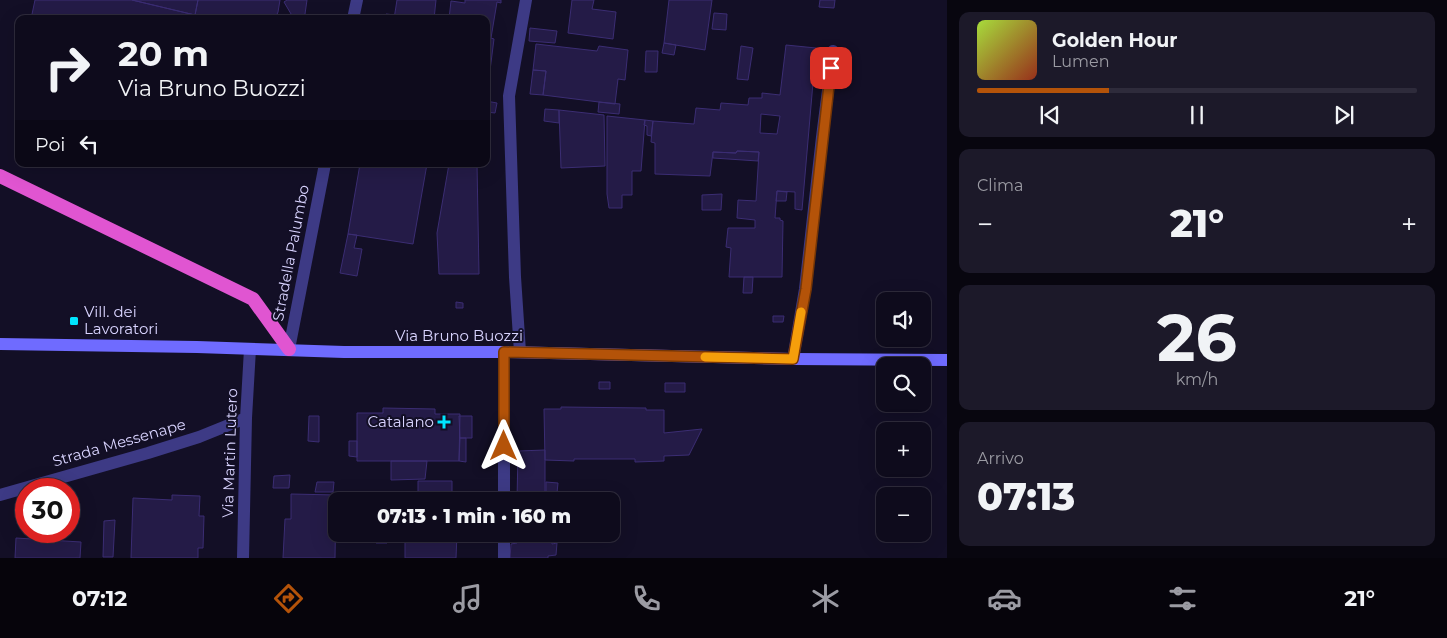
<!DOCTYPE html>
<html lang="it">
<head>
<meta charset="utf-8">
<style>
	:root { --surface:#0e0b1c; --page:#1c1929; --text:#f1f3f6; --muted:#9b9ba3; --line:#2e2b3b; --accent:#b45309 }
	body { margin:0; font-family:Montserrat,sans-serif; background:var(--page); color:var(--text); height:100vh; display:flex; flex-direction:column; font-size:19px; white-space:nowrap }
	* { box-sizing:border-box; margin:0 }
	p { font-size:16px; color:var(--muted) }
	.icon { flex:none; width:28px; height:28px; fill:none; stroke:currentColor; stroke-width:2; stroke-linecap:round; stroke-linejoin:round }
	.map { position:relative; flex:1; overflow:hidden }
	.details { display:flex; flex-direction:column; gap:12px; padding:12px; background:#08060f; width:500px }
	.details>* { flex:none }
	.banner { position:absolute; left:15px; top:15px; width:475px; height:152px; border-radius:10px; box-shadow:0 5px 20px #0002,0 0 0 1px var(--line); background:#0e0b1c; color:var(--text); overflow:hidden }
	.buttons { position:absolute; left:876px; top:292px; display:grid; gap:10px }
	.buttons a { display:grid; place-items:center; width:55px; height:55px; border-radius:10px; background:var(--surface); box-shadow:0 5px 20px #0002,0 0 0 1px var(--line); font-size:25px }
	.speed { position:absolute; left:15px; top:478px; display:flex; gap:10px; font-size:25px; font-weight:700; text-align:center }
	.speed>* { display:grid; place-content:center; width:65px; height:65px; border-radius:50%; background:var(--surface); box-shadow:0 5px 20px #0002,0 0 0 1px var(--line); line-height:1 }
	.speed .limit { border:8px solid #d22; background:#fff; color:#111 }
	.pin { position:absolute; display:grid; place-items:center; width:42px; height:42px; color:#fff; margin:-21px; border-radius:10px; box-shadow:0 2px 8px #0006 }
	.me { position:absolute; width:55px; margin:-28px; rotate:0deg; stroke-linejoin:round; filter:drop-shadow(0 0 4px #0008) }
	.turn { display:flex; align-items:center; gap:18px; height:105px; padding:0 20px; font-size:22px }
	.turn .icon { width:65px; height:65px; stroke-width:2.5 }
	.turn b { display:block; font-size:35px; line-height:42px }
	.then { display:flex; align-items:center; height:48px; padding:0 20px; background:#0003; gap:10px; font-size:19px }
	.big { font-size:38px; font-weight:800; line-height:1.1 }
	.details .widget { flex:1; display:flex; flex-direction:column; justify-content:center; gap:8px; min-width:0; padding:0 18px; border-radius:10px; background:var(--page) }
	.details .dial { align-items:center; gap:0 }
	.dial b { font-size:65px; line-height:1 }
	.song { display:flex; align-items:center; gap:15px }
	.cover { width:60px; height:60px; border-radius:8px; background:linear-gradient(135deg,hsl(80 70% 55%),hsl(10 70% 35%)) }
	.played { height:5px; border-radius:2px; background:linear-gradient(90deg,var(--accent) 30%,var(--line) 30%) }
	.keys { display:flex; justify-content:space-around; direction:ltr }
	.heat { display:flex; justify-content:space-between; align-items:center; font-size:28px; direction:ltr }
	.trip { position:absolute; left:328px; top:492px; width:292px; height:50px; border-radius:10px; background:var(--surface); box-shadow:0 5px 20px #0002,0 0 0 1px var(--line); font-weight:800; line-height:50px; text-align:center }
	.dock { display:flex; height:80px; justify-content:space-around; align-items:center; background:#06040b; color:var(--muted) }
	.dock .icon { width:35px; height:35px }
	.dock .selected { color:var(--accent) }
	.dock b { font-size:22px; color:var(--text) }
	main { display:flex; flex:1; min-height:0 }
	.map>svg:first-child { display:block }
	.building { fill:#241b47; stroke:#3b2d73; fill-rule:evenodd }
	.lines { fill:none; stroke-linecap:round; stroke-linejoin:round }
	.minor { stroke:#3d3a85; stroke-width:12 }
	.secondary { stroke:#6f6bff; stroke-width:12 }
	.trunk { stroke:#e055d1; stroke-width:14 }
	.route-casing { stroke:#753606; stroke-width:12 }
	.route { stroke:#b45309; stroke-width:9 }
	.slow { stroke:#f59e0b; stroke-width:9 }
	.poi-dot { fill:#00e5ff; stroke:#130f26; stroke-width:2 }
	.labels { text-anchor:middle; stroke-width:4; stroke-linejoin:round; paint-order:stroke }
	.street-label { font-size:15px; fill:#d9d4ff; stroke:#130f26 }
	.poi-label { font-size:15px; fill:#d9d4ff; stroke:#130f26; text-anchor:start }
</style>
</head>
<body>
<main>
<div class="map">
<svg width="947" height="558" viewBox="0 0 947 558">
	<rect width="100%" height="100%" fill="#130f26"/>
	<!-- building -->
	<path class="building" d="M 35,0 L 132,0 L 195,15 L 198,0 L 280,0 L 278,12 L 275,19 L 31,19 Z
		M 132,0 L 198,0 L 195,15 Z
		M 287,0 L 307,0 L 305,14 L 299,19 L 294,19 L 284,2 Z
		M 397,0 L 436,0 L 434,19 L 394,19 Z
		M 465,0 L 501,0 L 501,3 L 497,2 L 491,38 L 494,39 L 487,94 L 486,94 L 486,19 L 449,19 L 451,1 L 465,3 Z
		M 572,0 L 594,0 L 592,9 L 616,12 L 613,39 L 568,33 Z
		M 669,0 L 712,0 L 705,50 L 664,43 Z
		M 820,0 L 835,0 L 834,8 L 819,7 Z
		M 714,13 L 727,14 L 726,30 L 712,29 Z
		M 386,14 L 395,15 L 394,19 L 385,19 Z
		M 530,28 L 557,31 L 555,43 L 529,41 Z
		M 664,43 L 676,45 L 674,55 L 662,53 Z
		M 536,44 L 597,51 L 599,46 L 628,50 L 625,80 L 618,79 L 615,104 L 543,95 L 546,71 L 533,70 Z
		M 786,45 L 816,48 L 802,210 L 795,209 L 795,192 L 777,191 L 775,218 L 780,218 L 780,220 L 783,221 L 782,277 L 729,277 L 731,248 L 726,247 L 728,228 L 755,228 L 755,220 L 737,218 L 738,200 L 756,201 L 759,152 L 737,151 L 736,153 L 713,152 L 710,176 L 655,174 L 655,143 L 651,142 L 653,121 L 694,124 L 696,108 L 720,110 L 721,103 L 748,105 L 749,98 L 762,98 L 762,93 L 780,95 ZM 761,114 L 780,116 L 777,134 L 760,133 Z
		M 741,46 L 753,48 L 748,80 L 737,79 Z
		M 646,51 L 658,51 L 657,72 L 645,72 Z
		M 533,70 L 546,71 L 543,95 L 530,94 Z
		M 486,101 L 497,103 L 495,113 L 486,112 Z
		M 599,102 L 620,104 L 619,114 L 598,112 Z
		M 545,109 L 559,110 L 559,123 L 544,121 Z
		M 559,110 L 604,115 L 605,166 L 561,168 Z
		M 607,116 L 645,120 L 641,171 L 632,171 L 632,195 L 622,195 L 622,208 L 609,208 L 607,194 Z
		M 645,120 L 653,121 L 651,136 L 647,135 L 647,126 L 644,125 Z
		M 737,151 L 759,152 L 758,161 L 713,158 L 713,152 L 736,153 Z
		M 360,164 L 427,164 L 413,244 L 348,234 Z
		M 449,164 L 477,164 L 479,274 L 439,274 L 437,233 Z
		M 777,191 L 787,192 L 786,201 L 776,201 Z
		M 722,194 L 721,210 L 702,210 L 702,195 Z
		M 348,234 L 357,235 L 354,248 L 362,249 L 357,276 L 340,273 Z
		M 744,277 L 753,277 L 752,293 L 743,293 Z
		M 456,302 L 463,303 L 463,308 L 456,308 Z
		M 773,316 L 784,316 L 783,322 L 773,322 Z
		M 599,382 L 610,382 L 610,389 L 599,389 Z
		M 665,383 L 685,383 L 685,392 L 665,392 Z
		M 561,407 L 646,408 L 646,410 L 664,410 L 664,433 L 702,429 L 689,455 L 664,456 L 664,461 L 635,462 L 635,459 L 574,459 L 574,461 L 545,460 L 544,409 L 561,409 Z
		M 383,408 L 435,409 L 435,414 L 460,414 L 459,461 L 357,461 L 357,413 L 383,413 Z
		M 309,416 L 319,416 L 319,442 L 308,441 Z
		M 459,416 L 472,416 L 472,438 L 460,438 Z
		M 460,438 L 466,438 L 466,462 L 459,461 Z
		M 349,441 L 357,441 L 357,457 L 349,456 Z
		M 545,450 L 545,501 L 517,501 L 518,451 Z
		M 391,461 L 427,461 L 425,479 L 391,480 Z
		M 290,475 L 289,488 L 273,488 L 274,476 Z
		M 418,481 L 452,481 L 452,493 L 418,493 Z
		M 317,482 L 334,482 L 333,492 L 315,492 Z
		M 546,482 L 558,483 L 557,493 L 546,493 Z
		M 291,494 L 336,495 L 335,558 L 283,558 L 285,519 L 291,519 Z
		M 172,495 L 200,496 L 199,516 L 204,516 L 203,548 L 198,548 L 198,558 L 131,558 L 133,498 L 172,500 Z
		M 406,496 L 453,498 L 453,501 L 407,501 Z
		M 398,497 L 407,497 L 407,501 L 397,501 Z
		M 115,520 L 113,557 L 103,557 L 104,521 Z
		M 376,534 L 388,534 L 387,543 L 376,543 Z
		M 405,534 L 457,534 L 456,558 L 405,558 Z
		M 517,534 L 552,534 L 552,544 L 557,543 L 556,555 L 548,556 L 548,558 L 510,558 L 511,544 L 517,543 Z
		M 16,538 L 81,542 L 80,558 L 15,558 Z"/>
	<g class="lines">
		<!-- minor -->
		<path class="minor" d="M 353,19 L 357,0
			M 289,349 L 325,164
			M 520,352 L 515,277 L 509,96 L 526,0
			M 793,359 L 805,289 L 822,137 L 833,51
			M 0,495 L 148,453 L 199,437 L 246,418
			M 504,501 L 504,352
			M 504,534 L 504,558
			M 243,558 L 246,418 L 250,349"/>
		<!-- secondary -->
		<path class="secondary" d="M 0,344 L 197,347 L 344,352 L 504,352 L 793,359 L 947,360"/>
		<!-- trunk -->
		<path class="trunk" d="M 0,176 L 253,299 L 289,349"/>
	</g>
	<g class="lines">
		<!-- route casing -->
		<g class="route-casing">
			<path id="route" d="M 504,446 L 504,352 L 793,359 L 806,289 L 831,68"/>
		</g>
		<!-- route -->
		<use href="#route" class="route"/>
		<!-- slow -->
		<path class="slow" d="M 705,357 L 793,359 L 801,312"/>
	</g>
	<!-- markers -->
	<g class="poi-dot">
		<rect x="69" y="316" width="10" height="10" rx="2.5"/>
		<path d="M441.5 414.5h5v5h5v5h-5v5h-5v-5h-5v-5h5z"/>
	</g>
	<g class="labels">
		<!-- street labels -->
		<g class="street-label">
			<text transform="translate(291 253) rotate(-79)" y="5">Stradella Palumbo</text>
			<text x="459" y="341">Via Bruno Buozzi</text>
			<text transform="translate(119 443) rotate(-16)" y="5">Strada Messenape</text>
			<text transform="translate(230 453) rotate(-88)" y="5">Via Martin Lutero</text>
		</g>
		<!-- poi labels -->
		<g class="poi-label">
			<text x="84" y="317">Vill. dei<tspan x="84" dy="17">Lavoratori</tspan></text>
			<text x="434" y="427" text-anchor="end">Catalano</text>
		</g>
	</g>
</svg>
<div class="buttons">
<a><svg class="icon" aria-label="sound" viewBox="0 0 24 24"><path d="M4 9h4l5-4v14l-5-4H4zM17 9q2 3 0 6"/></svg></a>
<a><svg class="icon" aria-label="search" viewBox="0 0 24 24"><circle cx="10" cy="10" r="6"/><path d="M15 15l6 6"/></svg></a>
<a>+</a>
<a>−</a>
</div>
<div class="speed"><div class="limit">30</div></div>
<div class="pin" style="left:831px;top:68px;background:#d93025"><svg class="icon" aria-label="arrive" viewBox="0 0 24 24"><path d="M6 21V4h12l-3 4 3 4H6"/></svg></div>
<svg class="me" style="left:504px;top:446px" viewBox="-20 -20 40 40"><path d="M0-17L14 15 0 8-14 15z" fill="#b45309" stroke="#fff" stroke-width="4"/></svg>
<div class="trip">07:13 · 1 min · 160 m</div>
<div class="banner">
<div class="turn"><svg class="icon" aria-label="right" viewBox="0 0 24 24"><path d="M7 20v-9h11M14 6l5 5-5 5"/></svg><div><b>20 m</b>Via Bruno Buozzi</div></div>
<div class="then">Poi<svg class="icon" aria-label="left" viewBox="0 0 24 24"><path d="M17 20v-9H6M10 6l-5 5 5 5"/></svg></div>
</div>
</div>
<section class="details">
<div class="widget">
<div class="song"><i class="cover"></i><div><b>Golden Hour</b><p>Lumen</p></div></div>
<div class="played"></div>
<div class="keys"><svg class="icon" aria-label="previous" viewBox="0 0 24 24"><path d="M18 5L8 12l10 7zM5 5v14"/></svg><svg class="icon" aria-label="pause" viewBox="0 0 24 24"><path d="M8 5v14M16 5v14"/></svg><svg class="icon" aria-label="next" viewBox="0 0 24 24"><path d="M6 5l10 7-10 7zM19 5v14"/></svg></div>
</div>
<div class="widget"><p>Clima</p>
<div class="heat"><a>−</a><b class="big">21°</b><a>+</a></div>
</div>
<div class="widget dial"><b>26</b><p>km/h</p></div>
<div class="widget"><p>Arrivo</p><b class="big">07:13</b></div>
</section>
</main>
<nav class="dock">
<b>07:12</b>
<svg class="icon selected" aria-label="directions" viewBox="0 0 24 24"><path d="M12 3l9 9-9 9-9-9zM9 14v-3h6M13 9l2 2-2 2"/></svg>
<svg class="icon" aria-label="music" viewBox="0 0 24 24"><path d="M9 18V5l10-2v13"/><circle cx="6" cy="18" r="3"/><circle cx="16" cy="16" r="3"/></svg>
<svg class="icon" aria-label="phone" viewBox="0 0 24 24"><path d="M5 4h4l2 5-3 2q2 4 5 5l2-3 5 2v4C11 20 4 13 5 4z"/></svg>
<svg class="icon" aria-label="climate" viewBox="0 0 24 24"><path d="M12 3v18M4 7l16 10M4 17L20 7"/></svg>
<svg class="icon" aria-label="car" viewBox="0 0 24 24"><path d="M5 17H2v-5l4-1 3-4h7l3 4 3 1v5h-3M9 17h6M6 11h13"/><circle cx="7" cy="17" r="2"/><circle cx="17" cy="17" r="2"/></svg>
<svg class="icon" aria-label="filters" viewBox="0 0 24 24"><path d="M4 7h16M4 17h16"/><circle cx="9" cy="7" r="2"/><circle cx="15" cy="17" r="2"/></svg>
<b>21°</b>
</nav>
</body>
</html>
